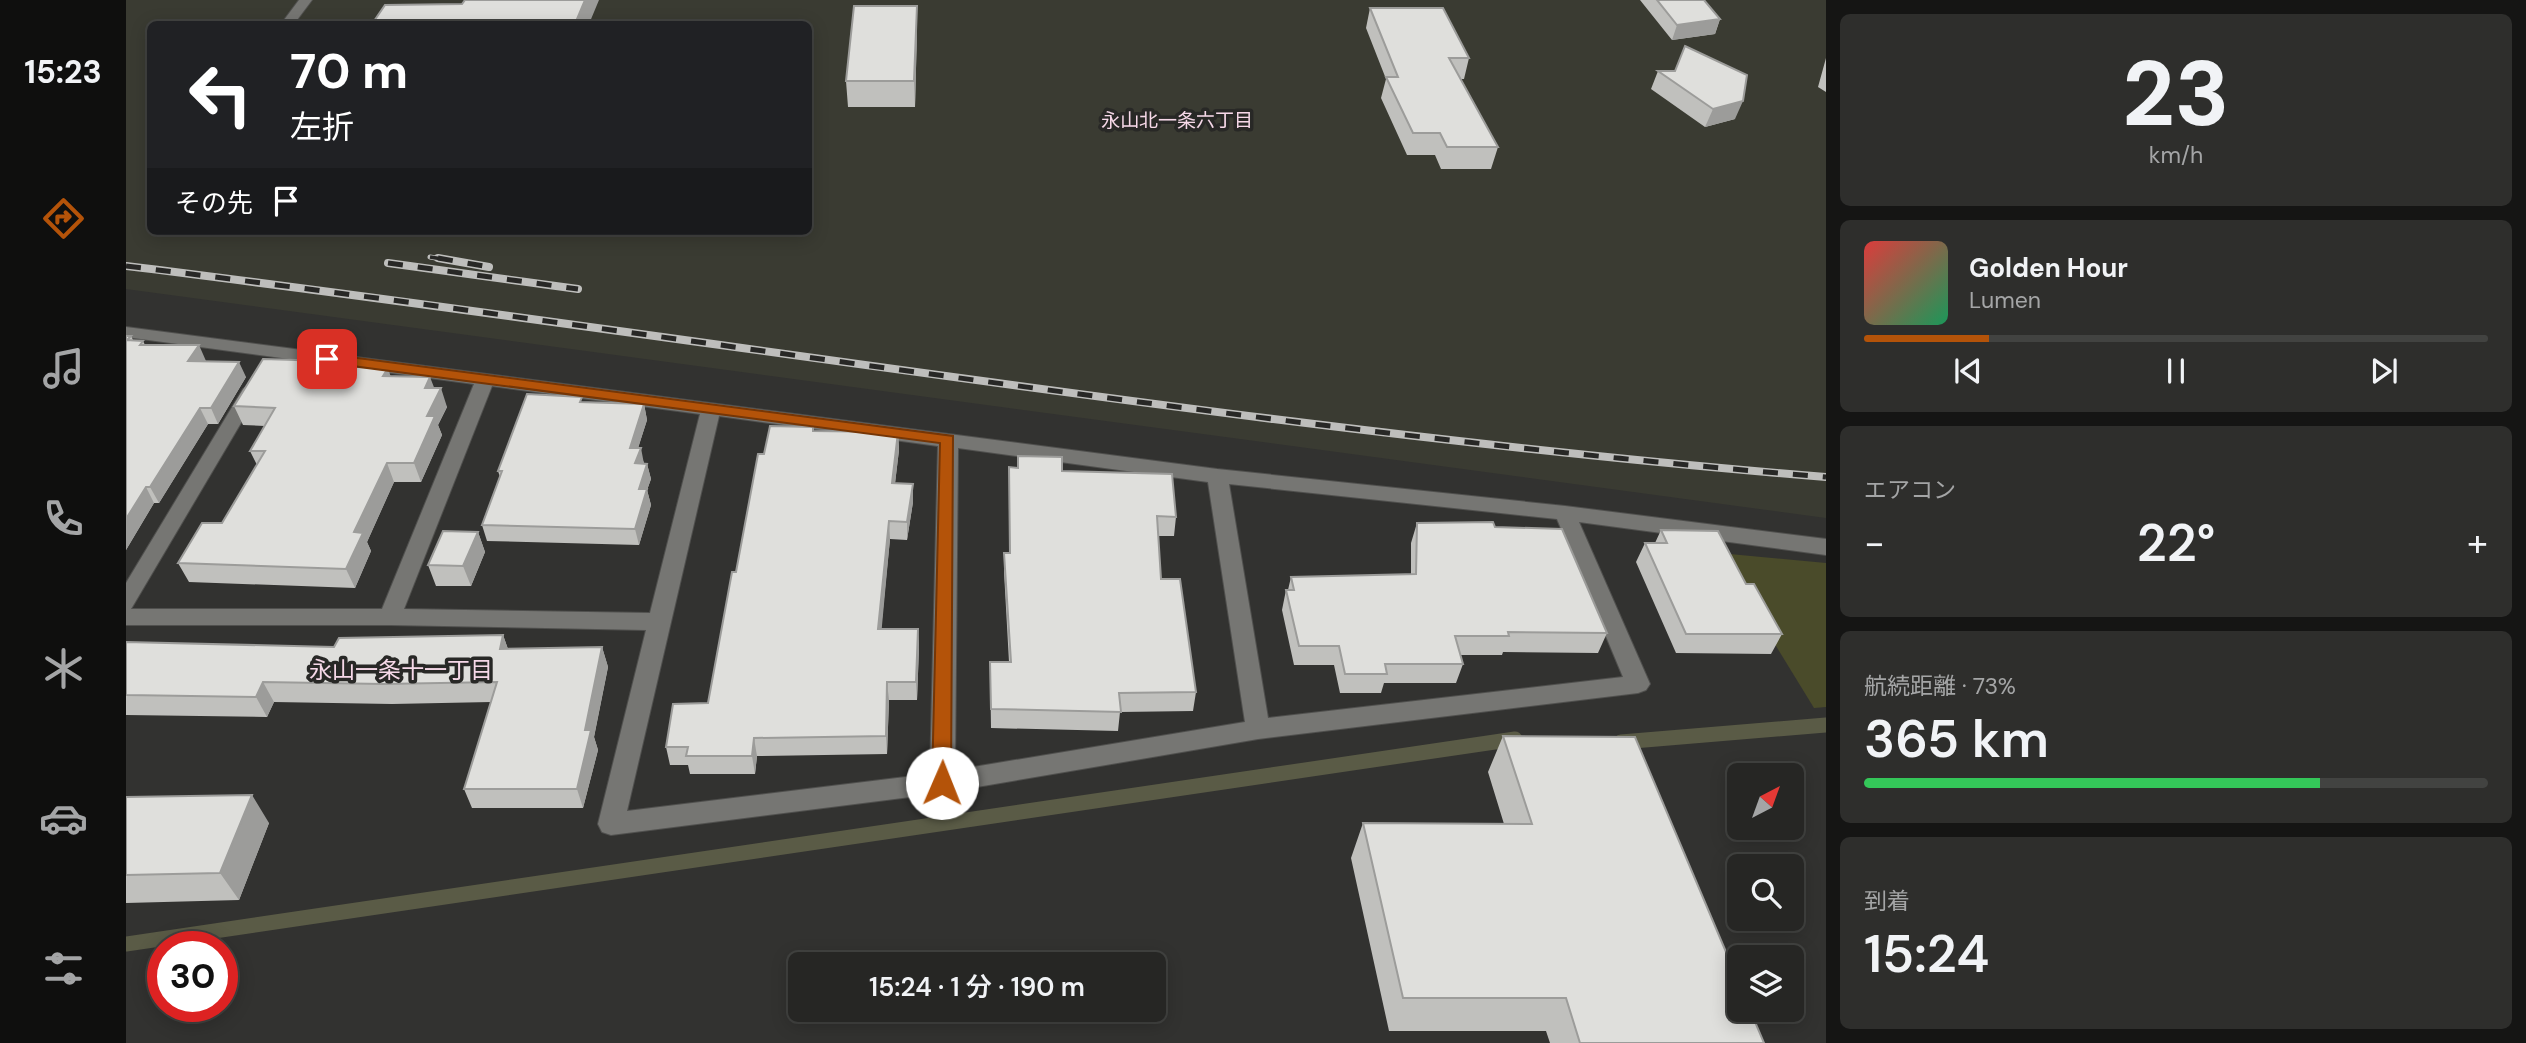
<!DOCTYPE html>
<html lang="ja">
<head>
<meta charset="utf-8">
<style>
	:root { --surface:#262624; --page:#2e2e2c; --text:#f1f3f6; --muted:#a4a5a6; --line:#424341; --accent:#b45309 }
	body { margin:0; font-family:"DM Sans","Noto Sans JP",sans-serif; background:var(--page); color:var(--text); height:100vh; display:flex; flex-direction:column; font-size:26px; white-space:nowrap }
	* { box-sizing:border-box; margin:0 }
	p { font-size:23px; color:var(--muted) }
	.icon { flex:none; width:38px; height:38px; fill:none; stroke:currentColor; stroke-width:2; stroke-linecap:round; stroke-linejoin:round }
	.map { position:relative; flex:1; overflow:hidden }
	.panel { display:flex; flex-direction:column; gap:14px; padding:14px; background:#151514; width:700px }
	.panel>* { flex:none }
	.banner { position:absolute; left:21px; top:21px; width:665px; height:214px; border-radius:10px; box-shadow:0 4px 18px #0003,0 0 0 2px var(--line); background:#202124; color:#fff; overflow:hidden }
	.needle { width:46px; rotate:41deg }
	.buttons { position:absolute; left:1601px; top:763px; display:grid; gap:14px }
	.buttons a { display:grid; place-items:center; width:77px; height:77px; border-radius:10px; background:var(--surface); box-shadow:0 4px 18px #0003,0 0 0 2px var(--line); font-size:35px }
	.speed { position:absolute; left:21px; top:931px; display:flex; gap:14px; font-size:35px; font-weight:700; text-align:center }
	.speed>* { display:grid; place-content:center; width:91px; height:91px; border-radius:50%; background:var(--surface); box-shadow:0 4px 18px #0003,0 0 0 2px var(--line); line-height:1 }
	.speed .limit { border:10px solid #d22; background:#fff; color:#111 }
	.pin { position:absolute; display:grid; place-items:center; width:60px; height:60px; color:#fff; margin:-30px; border-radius:14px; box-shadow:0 4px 10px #0006 }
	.me { position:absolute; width:77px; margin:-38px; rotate:1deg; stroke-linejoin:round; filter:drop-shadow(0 0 5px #0008) }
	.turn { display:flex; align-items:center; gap:24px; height:147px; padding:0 28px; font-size:32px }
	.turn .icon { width:91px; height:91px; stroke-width:2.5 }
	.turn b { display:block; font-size:49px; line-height:60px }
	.then { display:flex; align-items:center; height:66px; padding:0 28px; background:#0003; gap:14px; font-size:26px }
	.big { font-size:52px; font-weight:600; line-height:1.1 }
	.panel .widget { flex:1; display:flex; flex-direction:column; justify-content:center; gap:10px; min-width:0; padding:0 24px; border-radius:10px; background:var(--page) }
	.panel .dial { align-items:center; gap:0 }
	.dial b { font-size:91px; line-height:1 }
	.song { display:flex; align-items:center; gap:21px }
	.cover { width:84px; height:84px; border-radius:10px; background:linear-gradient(135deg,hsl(0 70% 55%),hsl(150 70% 35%)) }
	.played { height:7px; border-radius:4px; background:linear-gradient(90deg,var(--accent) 20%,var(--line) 20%) }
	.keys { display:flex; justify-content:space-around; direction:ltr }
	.heat { display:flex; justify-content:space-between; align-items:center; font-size:38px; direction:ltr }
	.charge { height:10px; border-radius:5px; background:linear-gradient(90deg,#34c759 73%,var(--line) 0) }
	.trip { position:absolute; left:662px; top:952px; width:378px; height:70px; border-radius:10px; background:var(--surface); box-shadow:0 4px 18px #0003,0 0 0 2px var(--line); font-weight:600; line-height:70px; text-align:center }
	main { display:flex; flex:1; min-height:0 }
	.menu { display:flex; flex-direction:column; width:126px; justify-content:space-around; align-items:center; background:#0f0f0e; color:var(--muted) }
	.menu .icon { width:49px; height:49px }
	.menu .on { color:var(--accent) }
	.menu b { font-size:32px; color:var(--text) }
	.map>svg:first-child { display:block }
	.built { fill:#3a3b32; fill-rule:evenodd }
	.green { fill:#4a4b2a }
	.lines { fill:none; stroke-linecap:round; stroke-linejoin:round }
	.stream { stroke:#5a5b46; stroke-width:15 }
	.minor-casing { stroke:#50504e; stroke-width:2 }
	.minor { fill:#767673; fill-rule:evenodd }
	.rail-far1-casing { stroke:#bebebc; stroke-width:5 }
	.rail-casing { stroke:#bebebc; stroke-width:8 }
	.rail-far1 { stroke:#282826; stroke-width:3.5; stroke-dasharray:11; stroke-linecap:butt }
	.rail { stroke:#282826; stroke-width:5; stroke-dasharray:15; stroke-linecap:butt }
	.wall { fill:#c0c0bd }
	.shaded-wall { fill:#9c9c9a }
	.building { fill:#dfdfdc; stroke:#9c9c9a; stroke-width:2 }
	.route { fill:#b45309; stroke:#753606; stroke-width:2 }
	.labels { text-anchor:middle; stroke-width:7; stroke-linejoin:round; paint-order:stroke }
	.far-neighbourhood-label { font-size:19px; fill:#f6d8e8; stroke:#282826 }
	.neighbourhood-label { font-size:23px; fill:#f6d8e8; stroke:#282826 }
</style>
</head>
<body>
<main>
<nav class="menu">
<b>15:23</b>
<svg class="icon on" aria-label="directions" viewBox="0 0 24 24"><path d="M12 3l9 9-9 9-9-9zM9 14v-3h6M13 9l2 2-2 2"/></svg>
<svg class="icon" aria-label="music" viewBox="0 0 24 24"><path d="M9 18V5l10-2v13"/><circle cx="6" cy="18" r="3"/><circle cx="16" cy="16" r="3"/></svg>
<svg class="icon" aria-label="phone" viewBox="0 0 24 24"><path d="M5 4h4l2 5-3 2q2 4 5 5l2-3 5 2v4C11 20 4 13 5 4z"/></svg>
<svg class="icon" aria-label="climate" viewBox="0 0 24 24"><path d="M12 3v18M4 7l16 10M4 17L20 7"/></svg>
<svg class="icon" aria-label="car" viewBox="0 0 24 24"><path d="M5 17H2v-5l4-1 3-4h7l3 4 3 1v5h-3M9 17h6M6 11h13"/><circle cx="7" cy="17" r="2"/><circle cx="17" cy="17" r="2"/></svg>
<svg class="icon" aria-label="filters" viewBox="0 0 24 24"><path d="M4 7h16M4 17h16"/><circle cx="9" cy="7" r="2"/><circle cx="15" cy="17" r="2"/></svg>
</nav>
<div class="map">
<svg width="1700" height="1043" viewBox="0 0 1700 1043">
	<rect width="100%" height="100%" fill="#323230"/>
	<!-- built -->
	<path class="built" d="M 0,0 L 1700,0 L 1700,518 L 0,289 ZM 24,24 L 682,24 L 682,231 L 24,231 Z"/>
	<!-- green -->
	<path class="green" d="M 1593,553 L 1700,563 L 1700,707 L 1688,708 Z"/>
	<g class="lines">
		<!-- stream -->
		<path class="stream" d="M 1495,742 L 1700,725
			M 0,944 L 1389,739"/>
		<!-- minor casing -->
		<g class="minor-casing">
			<path id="minor" d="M 173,0 L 186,0 L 168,24 L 155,24 Z
				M 0,327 L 1091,469 L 1439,506 L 1700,539 L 1700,555 L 1453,522 L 1524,684 L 1520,690 L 1512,693 L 1132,739 L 816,793 L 485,835 L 476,832 L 472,824 L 520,630 L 264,625 L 0,625 L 0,583 L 117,389 L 126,383 L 135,389 L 5,609 L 256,609 L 348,384 L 0,337 ZM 366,386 L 574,414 L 524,613 L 278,609 ZM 593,416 L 812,446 L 804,774 L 501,811 ZM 832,448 L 1082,482 L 1119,722 L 829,770 ZM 1103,484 L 1431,519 L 1497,677 L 1142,718 Z"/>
		</g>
		<!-- minor -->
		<use href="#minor" class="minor"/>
		<!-- rail-far1 casing -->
		<g class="rail-far1-casing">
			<path id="rail-far1" d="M 304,257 L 322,260"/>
		</g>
		<!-- rail casing -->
		<g class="rail-casing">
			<path id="rail" d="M 312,258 L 363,267
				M 262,263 L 452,289
				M 0,266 C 567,335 1131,431 1700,477"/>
		</g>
		<!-- rail-far1 -->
		<use href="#rail-far1" class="rail-far1"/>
		<!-- rail -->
		<use href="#rail" class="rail"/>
	</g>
	<!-- wall -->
	<path class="wall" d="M 1514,0 L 1578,0 L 1594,19 L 1589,34 L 1546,40 Z
		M 1244,8 L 1343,58 L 1338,79 L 1335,79 L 1372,147 L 1365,169 L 1315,169 L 1309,155 L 1281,155 L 1255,98 L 1260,79 L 1240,28 Z
		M 791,30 L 789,107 L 722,107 L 720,81 Z
		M 1700,58 L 1700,92 L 1692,87 Z
		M 1532,71 L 1549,71 L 1609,119 L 1579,127 L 1525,89 Z
		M 0,336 L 5,336 L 7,340 L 17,341 L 19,345 L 80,361 L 79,361 L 120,377 L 92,424 L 82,424 L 33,503 L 28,503 L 0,550 Z
		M 234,362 L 236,367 L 265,376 L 308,388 L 321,407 L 312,425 L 316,435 L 295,482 L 268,482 L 241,542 L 245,551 L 229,588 L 63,582 L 52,563 L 96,523 L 131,465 L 124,451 L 139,426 L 117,425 L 108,406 Z
		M 457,402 L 518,404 L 521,420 L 512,448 L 518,463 L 521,464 L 525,479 L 521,490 L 525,505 L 513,545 L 361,541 L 356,525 L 374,477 L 372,471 Z
		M 687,427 L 688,431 L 772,432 L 773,450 L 769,483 L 787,502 L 781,540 L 764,539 L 755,629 L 792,629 L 793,647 L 791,700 L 763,700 L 761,754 L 631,756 L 629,774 L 564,774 L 562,765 L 544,765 L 540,747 L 582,703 L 610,572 Z
		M 883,467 L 936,471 L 1050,517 L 1048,536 L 1032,536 L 1035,579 L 1070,692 L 1067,711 L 994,712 L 992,731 L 865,728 L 864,662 L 883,662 L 878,572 L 878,553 L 883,553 Z
		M 1291,523 L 1369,527 L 1481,633 L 1472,653 L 1377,652 L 1376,655 L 1334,655 L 1337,664 L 1330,683 L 1258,683 L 1255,693 L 1214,693 L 1208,665 L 1168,665 L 1156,610 L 1160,590 L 1162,590 L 1165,577 L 1285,574 L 1285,543 Z
		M 1535,530 L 1620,584 L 1656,634 L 1645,654 L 1550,653 L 1510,562 L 1519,543 L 1529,543 Z
		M 352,532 L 359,552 L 345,586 L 310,586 L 302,565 Z
		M 377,635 L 382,649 L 476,647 L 482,667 L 468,737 L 472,750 L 457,808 L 346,808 L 338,789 L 365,702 L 266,704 L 148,702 L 141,717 L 0,715 L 0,642 L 208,647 Z
		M 1377,736 L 1638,1043 L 1424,1043 L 1420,1031 L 1263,1031 L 1225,858 L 1237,823 L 1378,824 L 1362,772 Z
		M 0,797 L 143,823 L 113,900 L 0,903 Z"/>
	<!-- shaded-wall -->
	<path class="shaded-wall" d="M 459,0 L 473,0 L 463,24 L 449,24 Z
		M 791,6 L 791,30 L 789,107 L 788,81 Z
		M 1594,19 L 1589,34 L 1546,40 L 1551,25 Z
		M 1617,101 L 1609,119 L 1579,127 L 1587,109 Z
		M 73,345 L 80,361 L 70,377 L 62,361 Z
		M 113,362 L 120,377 L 92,424 L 85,408 Z
		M 262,368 L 268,387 L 257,376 Z
		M 304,377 L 311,395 L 299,388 Z
		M 315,388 L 321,407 L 312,425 L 316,435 L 295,482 L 288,463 L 301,416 Z
		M 518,404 L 521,420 L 507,464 L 504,448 Z
		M 74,408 L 82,424 L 33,503 L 24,487 Z
		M 772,432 L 773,450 L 767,501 L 766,483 Z
		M 515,448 L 518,464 L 509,463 Z
		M 261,463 L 268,482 L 241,542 L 245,551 L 229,588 L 220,569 L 228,532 Z
		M 521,464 L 525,479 L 521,490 L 525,505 L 513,545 L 509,529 L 513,489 Z
		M 787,484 L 787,502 L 781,540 L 781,522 Z
		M 20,487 L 28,503 L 0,550 L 0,519 Z
		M 763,521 L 764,539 L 754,647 L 752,629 Z
		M 352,532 L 359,552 L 345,586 L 337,566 Z
		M 792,629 L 793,647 L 791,700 L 790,682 Z
		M 377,635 L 384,655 L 374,649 Z
		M 476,647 L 482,667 L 468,737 L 472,750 L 457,808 L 451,789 L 459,730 Z
		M 137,682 L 148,702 L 141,717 L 130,697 Z
		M 761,682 L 763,700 L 761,754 L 760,736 Z
		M 628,738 L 631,756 L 629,774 L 626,756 Z
		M 126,795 L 143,823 L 113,900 L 94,873 Z"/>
	<!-- building -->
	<path class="building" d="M 339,0 L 459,0 L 449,24 L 246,24 L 259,5 L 336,4 Z
		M 1531,0 L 1578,0 L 1594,19 L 1551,25 Z
		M 728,6 L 791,6 L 788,81 L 720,81 Z
		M 1244,8 L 1317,8 L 1343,58 L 1323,58 L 1372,147 L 1321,147 L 1314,133 L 1287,133 L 1260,77 L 1272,77 Z
		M 1559,46 L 1621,75 L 1617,101 L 1587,109 L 1532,71 L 1549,71 Z
		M 0,336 L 5,336 L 1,340 L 17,341 L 14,345 L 73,345 L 62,361 L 113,362 L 85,408 L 74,408 L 24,487 L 20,487 L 0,519 Z
		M 137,359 L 234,362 L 232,367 L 262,368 L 257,376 L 304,377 L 299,388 L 315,388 L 301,416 L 309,416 L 288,463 L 261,463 L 228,532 L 237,533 L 220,569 L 52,563 L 76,523 L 96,523 L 139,451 L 124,451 L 149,408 L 108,406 Z
		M 401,394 L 456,397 L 454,402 L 518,404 L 504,448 L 515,448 L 509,463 L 521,464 L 513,489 L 521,489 L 509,529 L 356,525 L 376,471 L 372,471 Z
		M 644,426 L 687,427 L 687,431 L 772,432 L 766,483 L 787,484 L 781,522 L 763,521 L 752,629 L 792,629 L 790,682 L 761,682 L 760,736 L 628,738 L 626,756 L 560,756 L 562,747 L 540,747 L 547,704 L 582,703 L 606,572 L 610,572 L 632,454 L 638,454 Z
		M 892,456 L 936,457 L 936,471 L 1046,474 L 1050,517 L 1031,516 L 1035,579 L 1054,579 L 1070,692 L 993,693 L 995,712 L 865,709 L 864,662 L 885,662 L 878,553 L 884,553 L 883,467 L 892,468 Z
		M 1367,522 L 1369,527 L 1436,529 L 1481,633 L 1382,632 L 1383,636 L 1329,636 L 1337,664 L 1259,664 L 1261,674 L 1219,674 L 1213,646 L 1173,646 L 1160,590 L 1168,590 L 1165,577 L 1290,574 L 1291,523 Z
		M 1535,530 L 1592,531 L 1620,584 L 1628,584 L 1656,634 L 1560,634 L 1519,543 L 1541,543 Z
		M 317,531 L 352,532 L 337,566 L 302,565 Z
		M 377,635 L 374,649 L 476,647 L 459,730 L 465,730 L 451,789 L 338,789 L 371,682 L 257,684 L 137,682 L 130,697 L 0,695 L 0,642 L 208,647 L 213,638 Z
		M 1377,736 L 1509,737 L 1614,985 L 1614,1010 L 1624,1010 L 1638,1043 L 1454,1043 L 1440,998 L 1277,998 L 1237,823 L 1406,824 Z
		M 126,795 L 94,873 L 0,875 L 0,797 Z"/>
	<!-- route -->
	<path class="route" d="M 201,354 L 827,436 L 825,783 L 823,788 L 809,788 L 806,783 L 814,443 L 196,362 L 196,356 Z"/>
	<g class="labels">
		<!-- far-neighbourhood labels -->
		<g class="far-neighbourhood-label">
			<text x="1051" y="127">永山北一条六丁目</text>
		</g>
		<!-- neighbourhood labels -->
		<g class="neighbourhood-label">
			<text x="275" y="678">永山一条十一丁目</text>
		</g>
	</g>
</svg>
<div class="buttons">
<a><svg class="needle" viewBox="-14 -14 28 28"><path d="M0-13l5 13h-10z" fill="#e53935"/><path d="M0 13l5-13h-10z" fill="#a4a5a6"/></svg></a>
<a><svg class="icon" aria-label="search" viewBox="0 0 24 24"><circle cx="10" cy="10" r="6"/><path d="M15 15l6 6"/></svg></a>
<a><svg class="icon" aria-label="layers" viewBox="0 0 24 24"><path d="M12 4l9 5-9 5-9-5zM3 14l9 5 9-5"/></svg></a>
</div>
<div class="speed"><div class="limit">30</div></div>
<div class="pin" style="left:201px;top:359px;background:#d93025"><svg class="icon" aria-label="arrive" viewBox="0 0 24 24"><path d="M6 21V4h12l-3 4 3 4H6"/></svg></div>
<svg class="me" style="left:816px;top:783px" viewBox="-20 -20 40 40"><circle r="19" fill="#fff"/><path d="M0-13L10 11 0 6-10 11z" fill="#b45309"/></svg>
<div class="trip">15:24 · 1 分 · 190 m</div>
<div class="banner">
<div class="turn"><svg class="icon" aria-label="left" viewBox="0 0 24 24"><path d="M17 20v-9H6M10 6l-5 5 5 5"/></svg><div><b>70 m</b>左折</div></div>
<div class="then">その先<svg class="icon" aria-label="arrive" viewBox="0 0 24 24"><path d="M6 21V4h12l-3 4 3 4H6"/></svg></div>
</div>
</div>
<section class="panel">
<div class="widget dial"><b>23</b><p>km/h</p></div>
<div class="widget">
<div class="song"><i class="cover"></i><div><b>Golden Hour</b><p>Lumen</p></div></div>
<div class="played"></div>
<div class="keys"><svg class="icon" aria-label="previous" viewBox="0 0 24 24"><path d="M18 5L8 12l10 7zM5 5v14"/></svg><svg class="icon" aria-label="pause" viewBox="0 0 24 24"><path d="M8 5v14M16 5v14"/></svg><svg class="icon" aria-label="next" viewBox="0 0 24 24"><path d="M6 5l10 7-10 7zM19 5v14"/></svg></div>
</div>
<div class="widget"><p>エアコン</p>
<div class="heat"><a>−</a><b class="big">22°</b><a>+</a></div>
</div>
<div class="widget"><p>航続距離 · 73%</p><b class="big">365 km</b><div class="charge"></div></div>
<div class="widget"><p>到着</p><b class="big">15:24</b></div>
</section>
</main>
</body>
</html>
